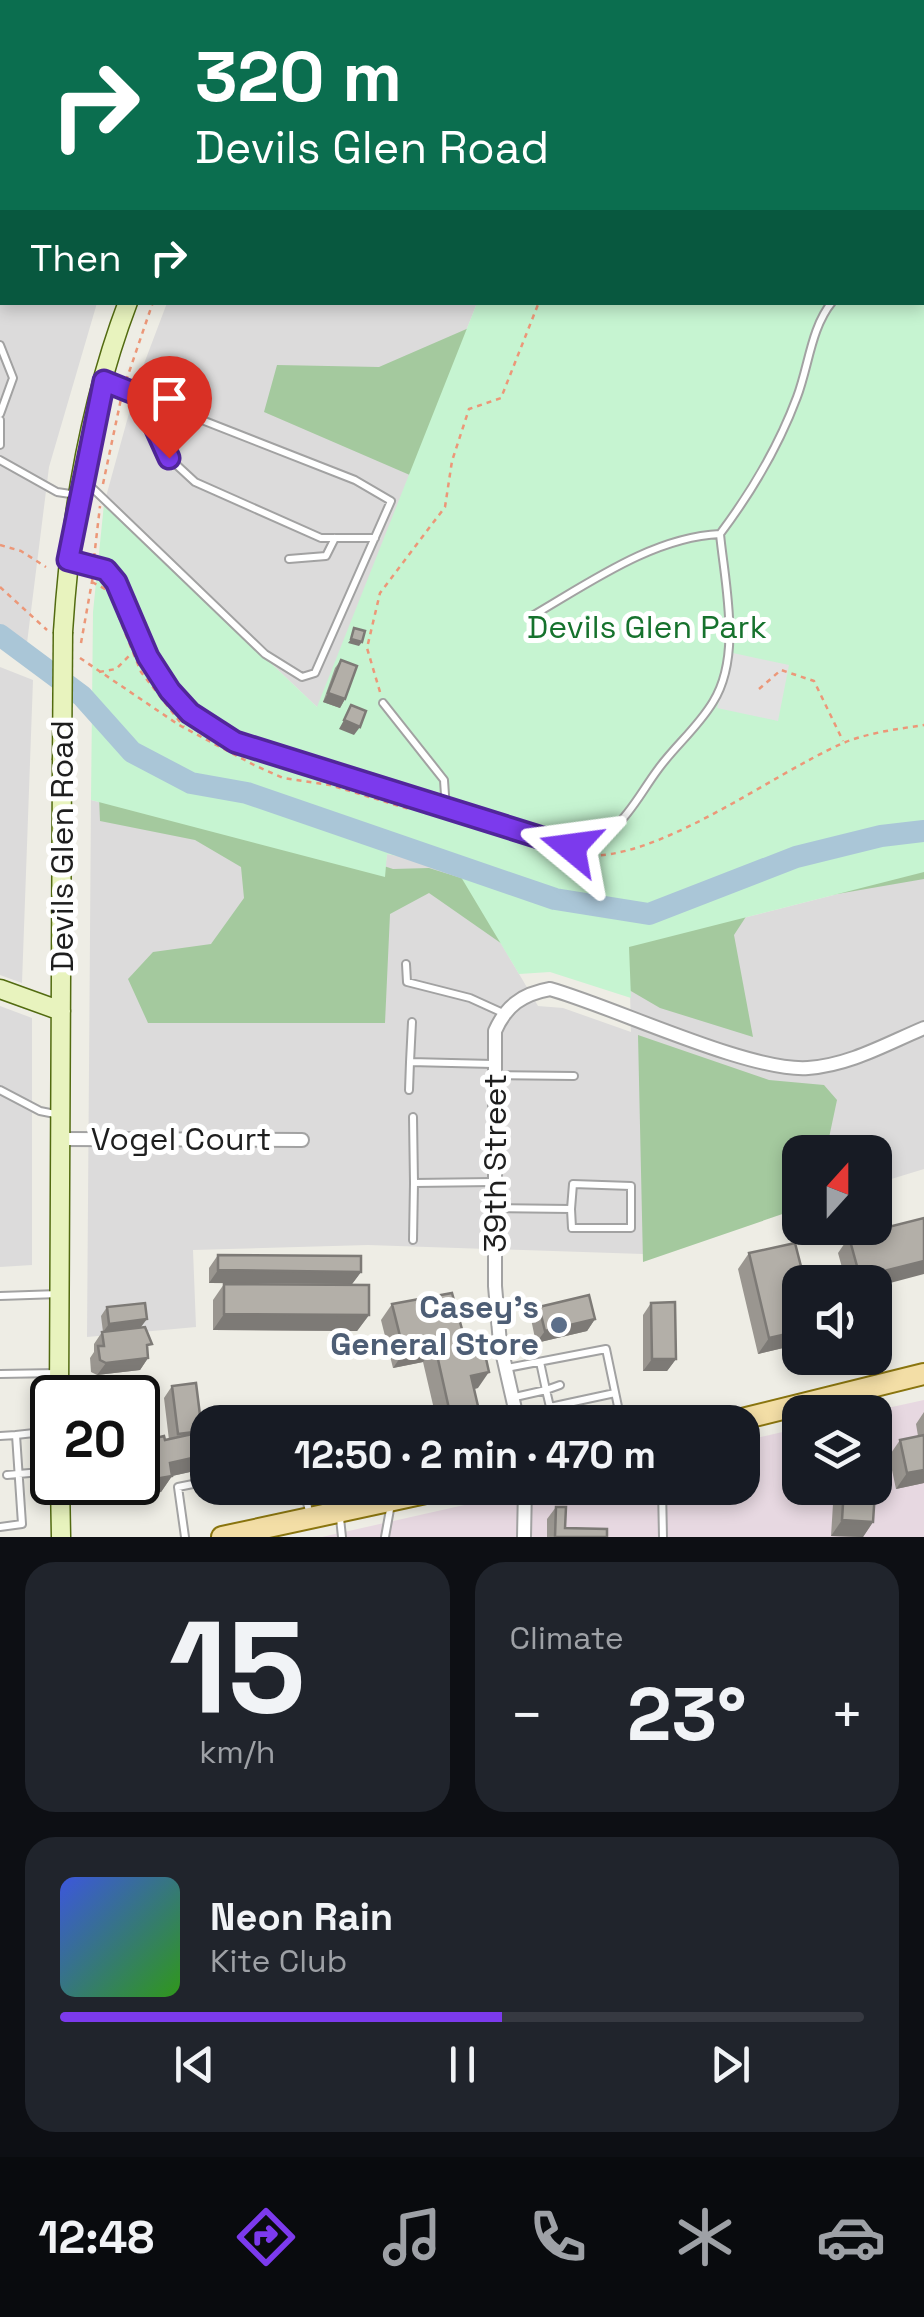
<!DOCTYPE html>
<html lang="en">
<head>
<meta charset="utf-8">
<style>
	:root { --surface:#171b24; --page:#20242c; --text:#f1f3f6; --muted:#9ea1a6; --line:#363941; --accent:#7c3aed }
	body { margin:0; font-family:"Space Grotesk",sans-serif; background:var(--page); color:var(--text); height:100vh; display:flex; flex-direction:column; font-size:38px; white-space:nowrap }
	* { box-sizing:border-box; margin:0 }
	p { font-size:32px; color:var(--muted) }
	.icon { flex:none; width:55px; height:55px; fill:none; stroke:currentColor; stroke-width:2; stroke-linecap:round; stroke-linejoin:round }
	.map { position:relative; height:1537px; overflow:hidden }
	.details { display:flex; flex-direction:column; gap:25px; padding:25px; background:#0d0f14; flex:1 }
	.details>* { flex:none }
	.hud { position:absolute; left:0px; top:0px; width:925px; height:305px; box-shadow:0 5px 15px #0003; background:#0b6e4f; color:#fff; overflow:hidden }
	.needle { width:65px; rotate:21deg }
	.controls { position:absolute; left:782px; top:1135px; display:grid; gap:20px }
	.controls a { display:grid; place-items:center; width:110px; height:110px; border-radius:20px; background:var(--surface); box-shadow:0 5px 15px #0003; font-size:50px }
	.speed { position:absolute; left:30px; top:1375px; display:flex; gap:20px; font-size:50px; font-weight:700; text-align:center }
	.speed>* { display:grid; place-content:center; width:130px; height:130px; border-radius:50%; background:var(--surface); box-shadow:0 5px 15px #0003; line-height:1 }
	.speed .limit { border:5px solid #111; border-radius:15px; background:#fff; color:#111 }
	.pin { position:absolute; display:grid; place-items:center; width:85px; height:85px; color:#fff; margin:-102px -42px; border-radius:50% 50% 50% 0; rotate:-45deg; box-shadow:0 0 10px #0007 }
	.pin .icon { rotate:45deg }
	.me { position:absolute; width:110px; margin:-55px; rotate:286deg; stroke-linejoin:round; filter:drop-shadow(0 0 8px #0008) }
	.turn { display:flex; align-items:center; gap:35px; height:210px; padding:0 30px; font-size:45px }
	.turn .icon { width:130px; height:130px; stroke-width:2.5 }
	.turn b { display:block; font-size:70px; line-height:85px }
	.then { display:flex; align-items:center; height:95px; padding:0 30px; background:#0003; gap:20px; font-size:38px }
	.big { font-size:75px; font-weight:600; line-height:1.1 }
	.details .card { flex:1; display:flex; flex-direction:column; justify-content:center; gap:15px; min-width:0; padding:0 35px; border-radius:30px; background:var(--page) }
	.details .dial { align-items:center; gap:0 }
	.dial b { font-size:130px; line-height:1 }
	.song { display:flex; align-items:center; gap:30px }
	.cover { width:120px; height:120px; border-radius:15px; background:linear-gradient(135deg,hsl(230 70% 55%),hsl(110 70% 35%)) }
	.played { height:10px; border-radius:5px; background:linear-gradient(90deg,var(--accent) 55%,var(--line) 55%) }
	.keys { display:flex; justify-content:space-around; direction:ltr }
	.heat { display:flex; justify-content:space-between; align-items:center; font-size:55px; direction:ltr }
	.details .tiles { flex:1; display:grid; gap:25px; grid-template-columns:1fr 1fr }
	.card:last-child { grid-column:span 2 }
	.trip { position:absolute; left:190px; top:1405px; width:570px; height:100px; border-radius:30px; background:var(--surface); box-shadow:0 5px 15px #0003; font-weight:600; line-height:100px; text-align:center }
	.tab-bar { display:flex; height:160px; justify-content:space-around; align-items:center; background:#090b0e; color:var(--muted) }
	.tab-bar .icon { width:70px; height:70px }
	.tab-bar .selected { color:var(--accent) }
	.tab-bar b { font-size:45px; color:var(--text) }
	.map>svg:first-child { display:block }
	.residential { fill:#dcdbdb }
	.industrial { fill:#e7d8e1 }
	.forest { fill:#a4c99e }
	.park { fill:#c6f4d1 }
	.parking { fill:#e2e2e2 }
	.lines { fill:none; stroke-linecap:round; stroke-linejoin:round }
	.river { stroke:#aac6d7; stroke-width:22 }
	.lane-casing { stroke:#a2a2a2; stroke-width:10 }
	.street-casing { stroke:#a2a2a2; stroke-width:16 }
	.secondary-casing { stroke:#526b10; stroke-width:21 }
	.primary-casing { stroke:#8a750f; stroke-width:24 }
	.path { stroke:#ec9778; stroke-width:2.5; stroke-dasharray:5 5; stroke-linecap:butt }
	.lane { stroke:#fff; stroke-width:6 }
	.street { stroke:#fff; stroke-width:12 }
	.secondary { stroke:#e8f3be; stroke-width:18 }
	.primary { stroke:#f3dea6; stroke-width:20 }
	.secondary-bridge-casing { stroke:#526b10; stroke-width:21; stroke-linecap:butt }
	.secondary-bridge { stroke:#e8f3be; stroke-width:18 }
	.wall { fill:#9a9690 }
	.shaded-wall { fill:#7d7a76 }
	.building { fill:#b3afa8; stroke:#7d7a76; stroke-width:2.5 }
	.route-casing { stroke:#51269a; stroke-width:25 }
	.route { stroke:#7c3aed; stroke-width:18 }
	.service-dot { fill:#5c6f8a; stroke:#fff; stroke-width:4 }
	.labels { text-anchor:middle; stroke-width:10; stroke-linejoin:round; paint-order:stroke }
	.park-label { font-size:32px; fill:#16722d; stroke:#fff }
	.street-label { font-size:32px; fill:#1e1e1e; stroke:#fff }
	.service-label { font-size:32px; font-weight:bold; fill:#4e5e75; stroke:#fff; text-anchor:end }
</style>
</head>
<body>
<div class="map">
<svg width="924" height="1537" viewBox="0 0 924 1537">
	<rect width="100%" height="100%" fill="#eeede5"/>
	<!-- residential -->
	<path class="residential" d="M 0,0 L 214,0 L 2,2 L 2,302 L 97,303 L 49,467 L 27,643 L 0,630 Z
		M 280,0 L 924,0 L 924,223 L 922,2 Z
		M 167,303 L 477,303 L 318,708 L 104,504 L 139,377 Z
		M 0,667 L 33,680 L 22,983 L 0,975 Z
		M 91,800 L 384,877 L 387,854 L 456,867 L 538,1006 L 563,1008 L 631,1032 L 629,947 L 924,872 L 924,1169 L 875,1184 L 875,1152 L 800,1152 L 643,1254 L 368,1245 L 193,1250 L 196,1327 L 87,1337 Z
		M 0,1006 L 32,1018 L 32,1265 L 0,1267 Z"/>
	<!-- industrial -->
	<path class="industrial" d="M 924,1400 L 924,1537 L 322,1537 L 540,1488 L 742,1488 L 743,1441 L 800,1428 L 800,1488 L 875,1488 L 875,1412 L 869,1412 Z"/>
	<!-- forest -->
	<path class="forest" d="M 486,302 L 717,303 L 711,353 L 723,399 L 762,411 L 751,438 L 687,427 L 631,433 L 665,492 L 622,541 L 520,594 L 387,642 L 390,553 L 419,479 L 264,412 L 277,365 L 379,367 L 478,324 Z
		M 98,773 L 393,869 L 429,868 L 484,885 L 924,844 L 924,879 L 751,909 L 734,935 L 753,1037 L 660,1008 L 588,966 L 515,953 L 429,893 L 390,914 L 385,1023 L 148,1023 L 128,979 L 153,952 L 211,944 L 244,898 L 241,867 L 195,840 L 100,821 Z
		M 638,1035 L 769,1080 L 824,1085 L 837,1100 L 826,1152 L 800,1152 L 800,1208 L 643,1262 Z"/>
	<!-- park -->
	<path class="park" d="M 924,223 L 924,872 L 629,947 L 631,998 L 550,972 L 519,974 L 455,867 L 387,854 L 385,877 L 91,800 L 93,612 L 104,504 L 317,707 L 477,303 L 922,302 Z"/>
	<!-- parking -->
	<path class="parking" d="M 733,653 L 789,665 L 778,721 L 717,708 Z"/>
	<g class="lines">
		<!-- river -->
		<path class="river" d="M 0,635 L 82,696 L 132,752 L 191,783 L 247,793 L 555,899 L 649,914 L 796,857 L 881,836 L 924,831"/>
		<!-- lane casing -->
		<g class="lane-casing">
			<path id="lane" d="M 922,238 L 924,239
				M 0,345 L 13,378 L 0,414
				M 142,397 L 169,458 L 195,482 L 321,538 L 375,538
				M 0,420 L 0,445
				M 0,460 L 57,492 L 77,495
				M 84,480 L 265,654 L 302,677 L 315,673 L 391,501 L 355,480 L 105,382
				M 289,559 L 326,556 L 335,538
				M 73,561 L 106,570 L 115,582 L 148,657 L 171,691 L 215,731 L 446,810 L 571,847 C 620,840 632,804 659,768 C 676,745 698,727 713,702 C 742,656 725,585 720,534 C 753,490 778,448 797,397 C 809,365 811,328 832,302
				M 532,616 C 589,583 653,537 720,534
				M 383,703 L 444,780 L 446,810
				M 406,964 L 407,982 L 470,998 L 503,1013
				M 412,1022 L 410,1062 L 493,1064
				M 496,1075 L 574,1076
				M 0,1090 L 40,1111 L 60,1115
				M 409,1090 L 410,1062
				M 413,1117 L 414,1183 L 493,1182
				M 496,1208 L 571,1209 L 573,1184 L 631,1186 L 631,1228 L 572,1228 L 571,1209
				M 413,1240 L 414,1183
				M 0,1296 L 59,1294
				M 507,1368 L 606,1349 L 620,1416
				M 0,1374 L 58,1373
				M 560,1385 L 546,1390 L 550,1407 L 615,1393
				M 515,1397 L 546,1390 L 540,1362
				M 618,1422 L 620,1416 L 628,1422
				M 0,1436 L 16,1435
				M 7,1475 L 52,1471
				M 304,1488 L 309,1512
				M 662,1488 L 663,1537
				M 340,1518 L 342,1537
				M 0,1527 L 22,1524 L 16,1435 L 52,1431
				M 185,1537 L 178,1487 L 208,1481
				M 385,1537 L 391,1504"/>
		</g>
		<!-- street casing -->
		<g class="street-casing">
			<path id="street" d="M 734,0 L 734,2
				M 682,2 L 683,0
				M 922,48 L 924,45
				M 922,120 L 924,121
				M 61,1139 L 302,1140
				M 518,1422 L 500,1343 L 495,1286 L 495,1031 C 506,1006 522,994 550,989 C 614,1007 749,1072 808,1068 C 850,1065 886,1044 924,1028
				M 524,1537 L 525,1488"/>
		</g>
		<!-- secondary casing -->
		<g class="secondary-casing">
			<path id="secondary" d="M 244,2 L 245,0
				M 63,632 C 70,521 88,407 128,302
				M 0,989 L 61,1011
				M 59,1398 L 62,760
				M 60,1482 L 61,1537"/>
		</g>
		<!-- primary casing -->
		<g class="primary-casing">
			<path id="primary" d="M 730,1422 L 924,1374
				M 222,1537 L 449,1488"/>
		</g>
		<!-- path -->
		<path class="path" d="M 269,2 L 270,0
			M 922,197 L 924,193
			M 126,381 L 153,302
			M 103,484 L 121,399
			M 0,545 L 21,551 L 46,567
			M 94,558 L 100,506
			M 92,582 L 107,590
			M 0,587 L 47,630
			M 118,615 L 141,672 L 184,727
			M 81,643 L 93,576
			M 80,658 L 179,725 L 254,765 L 283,778 L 330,785 L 409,809
			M 99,672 L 116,669 L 130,655
			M 759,689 L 781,670 L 814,681 L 843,741
			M 380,692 L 367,648 L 380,593 L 445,507 L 452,461 L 469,409 L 501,398 L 539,302
			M 581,855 C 654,864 771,775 841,744 C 866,733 897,729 924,725"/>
		<!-- lane -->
		<use href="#lane" class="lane"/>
		<!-- street -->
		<use href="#street" class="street"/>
		<!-- secondary -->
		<use href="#secondary" class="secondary"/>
		<!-- primary -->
		<use href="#primary" class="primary"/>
		<!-- secondary-bridge casing -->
		<g class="secondary-bridge-casing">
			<path id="secondary-bridge" d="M 62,760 L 63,632"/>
		</g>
		<!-- secondary-bridge -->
		<use href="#secondary-bridge" class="secondary-bridge"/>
	</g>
	<!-- wall -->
	<path class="wall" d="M 2,114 L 2,149 L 0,146 L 0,116 Z
		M 341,660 L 345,699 L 340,708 L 323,702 L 335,668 Z
		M 849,1237 L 875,1282 L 846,1282 L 838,1253 Z
		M 749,1253 L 800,1344 L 758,1354 L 738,1269 Z
		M 218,1255 L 361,1272 L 352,1284 L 209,1283 L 209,1268 Z
		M 224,1284 L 369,1315 L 357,1331 L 213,1330 L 213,1300 Z
		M 145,1303 L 103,1332 L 101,1316 L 107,1307 Z
		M 651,1303 L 676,1359 L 667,1371 L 643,1371 L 643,1315 Z
		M 392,1304 L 478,1388 L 474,1389 L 478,1422 L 437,1422 L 423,1362 L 393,1368 L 381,1320 Z
		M 539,1307 L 595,1319 L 587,1331 L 536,1343 L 531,1319 Z
		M 102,1332 L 147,1351 L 148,1358 L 140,1370 L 97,1375 L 91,1372 L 90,1358 L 94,1352 L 94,1344 Z
		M 172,1386 L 197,1437 L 190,1472 L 172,1476 L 161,1492 L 110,1501 L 106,1482 L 138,1482 L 165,1440 L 169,1440 L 164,1398 Z
		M 924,1412 L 924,1483 L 896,1489 L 889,1456 L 900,1440 L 918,1436 L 916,1424 Z
		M 834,1488 L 875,1488 L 873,1522 L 863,1537 L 831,1536 Z
		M 556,1507 L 565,1528 L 607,1537 L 547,1537 L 547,1519 Z"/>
	<!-- shaded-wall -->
	<path class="shaded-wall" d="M 351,639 L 362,642 L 359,646 L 348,643 Z
		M 328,693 L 345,699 L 340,708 L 323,702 Z
		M 344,720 L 360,727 L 354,735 L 339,729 Z
		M 924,1261 L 924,1274 L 875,1287 L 875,1282 L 856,1282 L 860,1277 Z
		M 218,1270 L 361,1272 L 352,1284 L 209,1283 Z
		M 224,1314 L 369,1315 L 357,1331 L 213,1330 Z
		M 147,1319 L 141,1327 L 103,1332 L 109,1324 Z
		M 595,1319 L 587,1331 L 536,1343 L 545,1331 Z
		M 800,1331 L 800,1344 L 758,1354 L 769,1338 Z
		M 435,1346 L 423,1362 L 393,1368 L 404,1352 Z
		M 148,1358 L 140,1370 L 97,1375 L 106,1363 Z
		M 652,1359 L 676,1359 L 667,1371 L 643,1371 Z
		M 489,1372 L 478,1388 L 460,1392 L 471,1376 Z
		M 201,1456 L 190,1472 L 172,1476 L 161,1492 L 110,1501 L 122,1485 L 170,1463 Z
		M 924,1470 L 924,1483 L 896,1489 L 907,1473 Z
		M 842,1520 L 873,1522 L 863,1537 L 831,1536 Z"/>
	<!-- building -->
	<path class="building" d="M 65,0 L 121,0 L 120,2 L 64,2 Z
		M 354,628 L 365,631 L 362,642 L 351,639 Z
		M 341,660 L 357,666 L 345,699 L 328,693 Z
		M 351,705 L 366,711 L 360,727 L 344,720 Z
		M 924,1218 L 924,1261 L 860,1277 L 849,1237 Z
		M 795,1243 L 805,1282 L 800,1282 L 800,1331 L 769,1338 L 749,1253 Z
		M 218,1255 L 361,1256 L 361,1272 L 218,1270 Z
		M 224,1284 L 369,1285 L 369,1315 L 224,1314 Z
		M 452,1293 L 465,1340 L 481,1336 L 489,1372 L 471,1376 L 481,1419 L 463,1422 L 452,1422 L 435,1346 L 404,1352 L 392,1304 Z
		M 589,1295 L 595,1319 L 545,1331 L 539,1307 Z
		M 675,1302 L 676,1359 L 652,1359 L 651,1303 Z
		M 145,1303 L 147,1319 L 109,1324 L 107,1307 Z
		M 145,1327 L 152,1344 L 147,1345 L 148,1358 L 106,1363 L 100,1360 L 98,1346 L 104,1346 L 102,1332 Z
		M 196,1383 L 202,1431 L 178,1434 L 172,1386 Z
		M 197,1433 L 201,1456 L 170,1463 L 172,1476 L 138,1482 L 138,1442 L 164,1436 L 165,1440 Z
		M 924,1435 L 924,1470 L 907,1473 L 900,1440 Z
		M 875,1446 L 878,1446 L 873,1522 L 842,1520 L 844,1488 L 875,1488 Z
		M 556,1507 L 566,1507 L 565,1528 L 607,1529 L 607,1537 L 555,1537 Z"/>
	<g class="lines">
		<!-- route casing -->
		<g class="route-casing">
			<path id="route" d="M 169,458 L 141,396 L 104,381 L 68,560 L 106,570 L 116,582 L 148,657 L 170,691 L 190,713 L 235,742 L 571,847"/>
		</g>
		<!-- route -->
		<use href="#route" class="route"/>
	</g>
	<!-- markers -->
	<circle class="service-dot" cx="559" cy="1325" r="10"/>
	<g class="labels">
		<!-- park labels -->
		<g class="park-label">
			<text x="647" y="638">Devils Glen Park</text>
		</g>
		<!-- street labels -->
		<g class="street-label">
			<text transform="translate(62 846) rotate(-90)" y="11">Devils Glen Road</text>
			<text x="181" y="1150">Vogel Court</text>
			<text transform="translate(495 1163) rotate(-90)" y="11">39th Street</text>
		</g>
		<!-- service labels -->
		<g class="service-label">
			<text x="539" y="1318">Casey's<tspan x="539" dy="37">General Store</tspan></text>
		</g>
	</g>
</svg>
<div class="controls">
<a><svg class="needle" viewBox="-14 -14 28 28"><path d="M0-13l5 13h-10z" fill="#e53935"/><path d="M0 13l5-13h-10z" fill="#9ea1a6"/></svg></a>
<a><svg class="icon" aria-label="sound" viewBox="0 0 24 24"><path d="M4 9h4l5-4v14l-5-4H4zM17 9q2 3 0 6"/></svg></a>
<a><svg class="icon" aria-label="layers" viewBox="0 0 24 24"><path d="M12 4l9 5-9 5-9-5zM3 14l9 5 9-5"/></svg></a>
</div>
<div class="speed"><div class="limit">20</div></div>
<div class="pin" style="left:169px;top:458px;background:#d93025"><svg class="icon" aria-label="arrive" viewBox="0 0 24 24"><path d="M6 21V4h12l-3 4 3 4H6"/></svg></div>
<svg class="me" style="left:571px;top:847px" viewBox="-20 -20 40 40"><path d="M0-17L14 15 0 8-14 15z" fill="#7c3aed" stroke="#fff" stroke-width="4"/></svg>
<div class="trip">12:50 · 2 min · 470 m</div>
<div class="hud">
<div class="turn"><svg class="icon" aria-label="right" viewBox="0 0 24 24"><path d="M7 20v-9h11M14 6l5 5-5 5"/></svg><div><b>320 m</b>Devils Glen Road</div></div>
<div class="then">Then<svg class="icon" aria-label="right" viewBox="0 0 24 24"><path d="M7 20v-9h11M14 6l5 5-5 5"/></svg></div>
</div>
</div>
<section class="details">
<div class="tiles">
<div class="card dial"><b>15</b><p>km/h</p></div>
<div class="card"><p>Climate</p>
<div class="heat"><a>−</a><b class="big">23°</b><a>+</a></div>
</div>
<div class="card">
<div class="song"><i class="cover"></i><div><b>Neon Rain</b><p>Kite Club</p></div></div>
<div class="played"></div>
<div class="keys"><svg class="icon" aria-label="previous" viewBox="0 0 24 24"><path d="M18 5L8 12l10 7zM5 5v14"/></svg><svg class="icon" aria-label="pause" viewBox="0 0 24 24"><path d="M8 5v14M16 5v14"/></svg><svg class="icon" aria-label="next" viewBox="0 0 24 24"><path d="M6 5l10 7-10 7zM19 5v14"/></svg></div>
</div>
</div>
</section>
<nav class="tab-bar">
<b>12:48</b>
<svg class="icon selected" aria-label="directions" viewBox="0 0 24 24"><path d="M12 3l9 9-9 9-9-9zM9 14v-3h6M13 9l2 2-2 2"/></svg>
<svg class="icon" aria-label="music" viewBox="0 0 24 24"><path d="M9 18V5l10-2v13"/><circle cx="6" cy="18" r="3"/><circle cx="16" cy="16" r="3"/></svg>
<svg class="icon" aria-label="phone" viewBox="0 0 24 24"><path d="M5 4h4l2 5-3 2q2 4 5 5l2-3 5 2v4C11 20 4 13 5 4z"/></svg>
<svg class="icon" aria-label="climate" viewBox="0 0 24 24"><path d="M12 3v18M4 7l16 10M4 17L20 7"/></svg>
<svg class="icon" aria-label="car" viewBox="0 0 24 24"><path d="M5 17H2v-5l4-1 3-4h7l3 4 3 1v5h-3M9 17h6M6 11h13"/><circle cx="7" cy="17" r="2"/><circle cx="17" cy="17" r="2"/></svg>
</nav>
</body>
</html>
